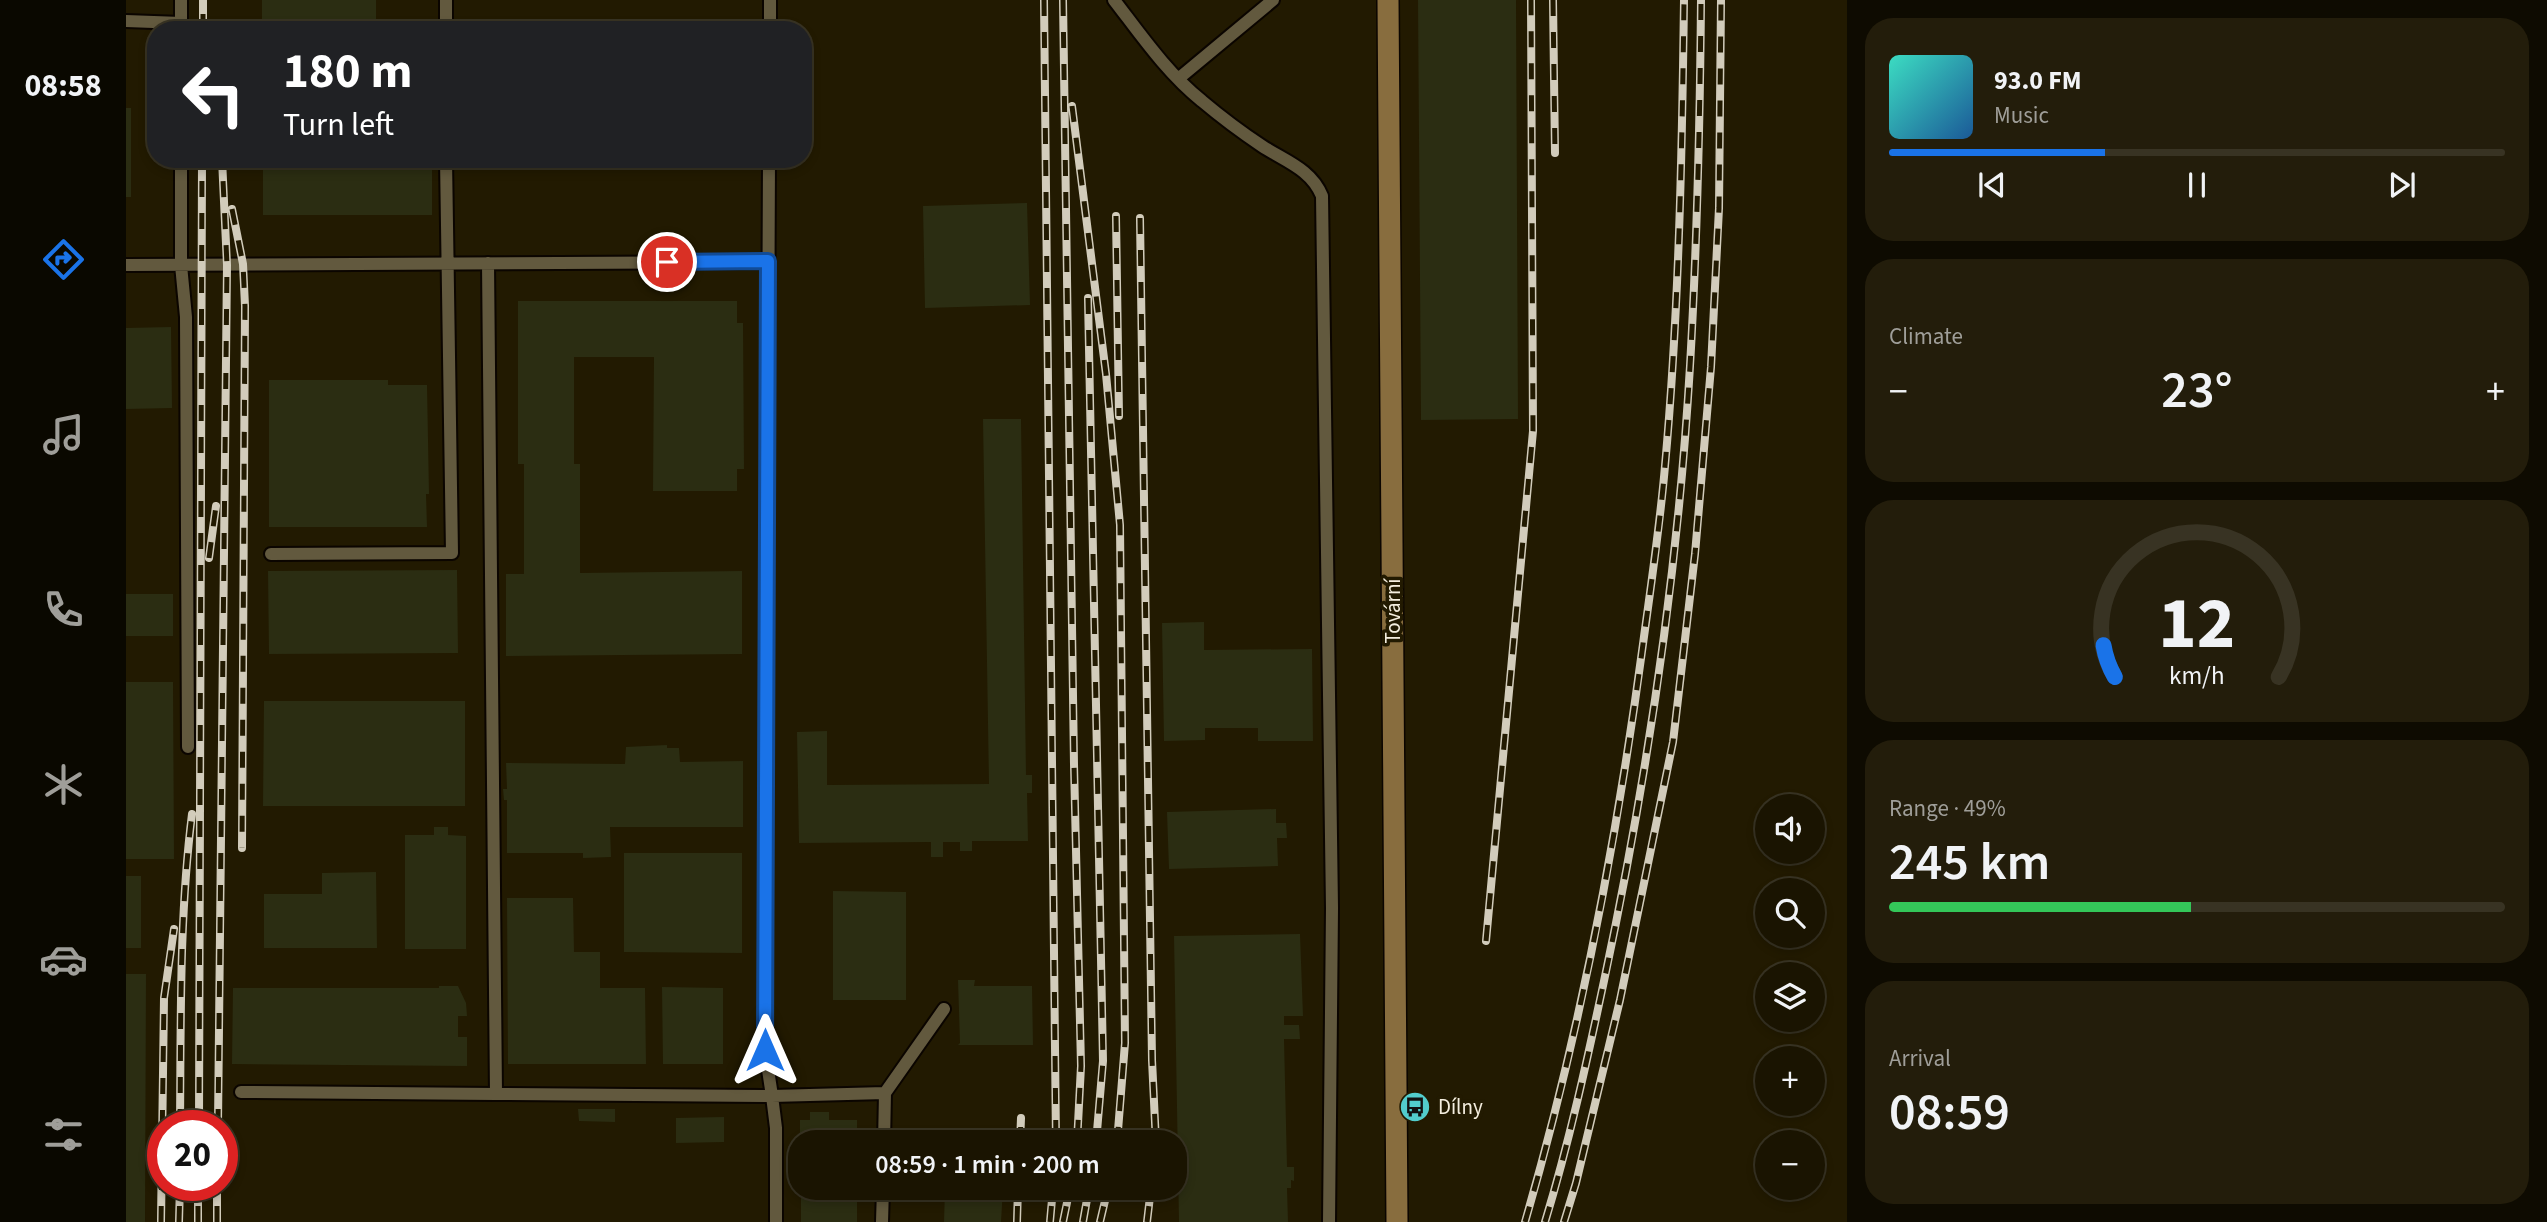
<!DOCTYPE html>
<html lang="en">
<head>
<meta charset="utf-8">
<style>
	:root { --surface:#1a1401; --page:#231d0b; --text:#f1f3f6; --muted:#9f9e99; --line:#383323; --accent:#1a73e8 }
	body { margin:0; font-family:"Source Sans 3",sans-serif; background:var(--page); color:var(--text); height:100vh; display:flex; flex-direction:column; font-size:26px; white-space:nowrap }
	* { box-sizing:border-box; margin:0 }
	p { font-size:23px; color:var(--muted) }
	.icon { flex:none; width:38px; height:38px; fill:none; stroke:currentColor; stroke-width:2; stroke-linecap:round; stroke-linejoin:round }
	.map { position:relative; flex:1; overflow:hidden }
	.panel { display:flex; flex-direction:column; gap:18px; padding:18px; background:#0e0b01; width:700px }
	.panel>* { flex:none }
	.banner { position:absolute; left:21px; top:21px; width:665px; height:147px; border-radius:28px; box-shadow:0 4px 10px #0003,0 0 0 2px var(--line); background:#202124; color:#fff; overflow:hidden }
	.buttons { position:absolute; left:1629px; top:794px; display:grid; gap:14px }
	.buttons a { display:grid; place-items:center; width:70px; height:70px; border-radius:50%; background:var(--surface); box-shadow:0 4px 10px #0003,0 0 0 2px var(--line); font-size:35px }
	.speed { position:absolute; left:21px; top:1110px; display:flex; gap:14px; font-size:35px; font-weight:700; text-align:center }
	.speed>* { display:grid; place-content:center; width:91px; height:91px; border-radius:50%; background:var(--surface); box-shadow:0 4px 10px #0003,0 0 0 2px var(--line); line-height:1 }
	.speed .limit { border:10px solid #d22; background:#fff; color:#111 }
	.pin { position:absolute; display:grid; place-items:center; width:60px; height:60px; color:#fff; margin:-30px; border:4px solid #fff; border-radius:50%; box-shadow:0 2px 7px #0007 }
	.me { position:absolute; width:77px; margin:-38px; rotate:0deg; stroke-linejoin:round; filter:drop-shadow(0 0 5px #0008) }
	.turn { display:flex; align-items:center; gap:24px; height:147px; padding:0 21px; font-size:32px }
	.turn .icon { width:91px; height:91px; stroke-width:2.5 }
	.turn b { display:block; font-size:49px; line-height:60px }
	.big { font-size:52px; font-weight:600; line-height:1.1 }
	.panel .widget { flex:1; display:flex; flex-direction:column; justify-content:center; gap:10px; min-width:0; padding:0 24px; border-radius:28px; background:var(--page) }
	.panel .dial { align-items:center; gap:0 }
	.dial svg { height:182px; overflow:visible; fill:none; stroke:var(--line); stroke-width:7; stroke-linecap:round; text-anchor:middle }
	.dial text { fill:var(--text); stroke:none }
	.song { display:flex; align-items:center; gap:21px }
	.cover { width:84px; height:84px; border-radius:10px; background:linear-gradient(135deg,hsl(170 70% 55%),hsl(210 70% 35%)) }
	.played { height:7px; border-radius:4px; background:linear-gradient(90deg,var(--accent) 35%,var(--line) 35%) }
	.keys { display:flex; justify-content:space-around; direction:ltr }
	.heat { display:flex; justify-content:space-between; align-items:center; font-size:38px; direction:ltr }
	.charge { height:10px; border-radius:5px; background:linear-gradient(90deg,#34c759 49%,var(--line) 0) }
	.trip { position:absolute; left:662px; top:1130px; width:399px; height:70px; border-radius:28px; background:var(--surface); box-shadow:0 4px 10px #0003,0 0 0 2px var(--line); font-weight:600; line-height:70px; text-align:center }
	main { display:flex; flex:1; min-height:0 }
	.tabs { display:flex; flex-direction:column; width:126px; justify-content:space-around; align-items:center; background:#0a0800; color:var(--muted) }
	.tabs .icon { width:49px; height:49px }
	.tabs .active { color:var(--accent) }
	.tabs b { font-size:32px; color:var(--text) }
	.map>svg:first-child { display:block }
	.building { fill:#2b2d12 }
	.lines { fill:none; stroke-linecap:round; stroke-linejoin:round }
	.lane-casing { stroke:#0b0500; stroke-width:16 }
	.secondary-casing { stroke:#0b0500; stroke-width:24 }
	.lane { stroke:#62593e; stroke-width:12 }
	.secondary { stroke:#886d3e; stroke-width:21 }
	.rail-casing { stroke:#d2ccbb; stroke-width:8 }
	.rail { stroke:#221a01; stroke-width:5; stroke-dasharray:16; stroke-linecap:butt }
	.route-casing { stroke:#114b97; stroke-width:18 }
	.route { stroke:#1a73e8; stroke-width:12 }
	.labels { text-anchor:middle; stroke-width:7; stroke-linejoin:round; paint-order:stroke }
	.street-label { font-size:21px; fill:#f4eedf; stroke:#221a01 }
	.poi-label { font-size:21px; fill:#f4eedf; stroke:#221a01; text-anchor:start }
</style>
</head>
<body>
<main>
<nav class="tabs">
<b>08:58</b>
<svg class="icon active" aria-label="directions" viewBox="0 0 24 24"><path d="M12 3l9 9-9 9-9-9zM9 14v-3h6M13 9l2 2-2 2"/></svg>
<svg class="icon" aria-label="music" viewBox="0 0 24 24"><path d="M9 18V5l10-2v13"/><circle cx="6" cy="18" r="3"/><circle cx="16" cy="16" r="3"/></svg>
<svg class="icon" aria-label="phone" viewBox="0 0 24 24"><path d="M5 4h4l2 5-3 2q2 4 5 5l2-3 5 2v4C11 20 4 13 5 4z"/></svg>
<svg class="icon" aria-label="climate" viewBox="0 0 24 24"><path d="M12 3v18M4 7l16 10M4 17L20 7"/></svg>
<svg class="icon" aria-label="car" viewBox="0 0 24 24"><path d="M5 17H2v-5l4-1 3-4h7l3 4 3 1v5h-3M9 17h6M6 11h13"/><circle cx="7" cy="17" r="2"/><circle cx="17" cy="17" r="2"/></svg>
<svg class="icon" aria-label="filters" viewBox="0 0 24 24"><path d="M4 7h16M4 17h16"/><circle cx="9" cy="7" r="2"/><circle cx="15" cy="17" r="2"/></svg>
</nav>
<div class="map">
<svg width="1721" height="1222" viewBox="0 0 1721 1222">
	<rect width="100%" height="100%" fill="#221a01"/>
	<!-- building -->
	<path class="building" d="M 136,0 L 250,0 L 250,30 L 136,30 Z
		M 1292,0 L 1390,0 L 1392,419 L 1295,420 Z
		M 0,108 L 5,108 L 5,197 L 0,197 Z
		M 137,159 L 306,159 L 306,215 L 137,215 Z
		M 901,203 L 904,305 L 799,308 L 797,206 Z
		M 392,301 L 611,301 L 611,323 L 617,323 L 618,469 L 611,469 L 611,491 L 527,491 L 528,357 L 448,357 L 448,464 L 454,464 L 454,573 L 616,571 L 616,654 L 380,656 L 380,574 L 398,574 L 398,464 L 392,464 Z
		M 45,327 L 46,408 L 0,409 L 0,328 Z
		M 143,380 L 262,380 L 262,385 L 301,385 L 303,494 L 300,494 L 301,527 L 143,527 Z
		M 857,419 L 895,419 L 900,775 L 906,775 L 906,793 L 901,793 L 902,841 L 846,841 L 846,851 L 834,851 L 834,842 L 817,842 L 817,857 L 805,857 L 805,842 L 673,843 L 671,732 L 701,731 L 701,785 L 863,784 Z
		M 331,570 L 332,653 L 143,654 L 142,571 Z
		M 0,594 L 47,594 L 47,636 L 0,636 Z
		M 1078,622 L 1078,650 L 1186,649 L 1187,741 L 1132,741 L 1132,728 L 1079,728 L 1079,740 L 1038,741 L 1036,623 Z
		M 0,682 L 47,682 L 48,859 L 0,859 Z
		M 138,701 L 339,701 L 339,806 L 137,806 Z
		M 541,745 L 541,748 L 553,748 L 554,762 L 617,761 L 617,827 L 484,827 L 485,857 L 457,858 L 457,853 L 381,853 L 381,800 L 378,800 L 377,789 L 381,789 L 380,763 L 499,764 L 500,747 Z
		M 1150,809 L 1150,823 L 1160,823 L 1161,838 L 1151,838 L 1152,866 L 1043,869 L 1041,812 Z
		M 308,827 L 322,827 L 322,835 L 340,836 L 340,949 L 279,949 L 279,835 L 308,835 Z
		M 498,853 L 616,853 L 616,953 L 498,952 Z
		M 250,872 L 251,948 L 138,948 L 138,894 L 196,894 L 196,873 Z
		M 0,876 L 15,876 L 15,948 L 0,948 Z
		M 707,891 L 780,892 L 780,1000 L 707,1000 Z
		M 381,898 L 447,898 L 448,952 L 474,952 L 474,988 L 519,988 L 520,1064 L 382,1064 Z
		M 1174,934 L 1177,1016 L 1158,1016 L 1158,1025 L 1173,1025 L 1174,1039 L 1158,1039 L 1161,1167 L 1168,1167 L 1168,1181 L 1165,1180 L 1165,1188 L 1161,1188 L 1162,1222 L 1053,1222 L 1048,936 Z
		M 0,974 L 20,974 L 19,1222 L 0,1222 Z
		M 832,980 L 849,980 L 848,986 L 906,986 L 907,1045 L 832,1045 L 834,1043 Z
		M 313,986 L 332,986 L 340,1003 L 341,1016 L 332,1016 L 332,1037 L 341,1037 L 341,1066 L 106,1064 L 107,988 L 313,988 Z
		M 536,987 L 597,988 L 597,1064 L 537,1064 Z
		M 452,1109 L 489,1109 L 489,1122 L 453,1121 Z
		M 684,1112 L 703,1112 L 703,1120 L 731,1120 L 731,1143 L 674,1143 L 674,1120 L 684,1120 Z
		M 598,1117 L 598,1142 L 550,1143 L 550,1118 Z
		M 675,1188 L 731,1188 L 731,1222 L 675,1222 Z
		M 819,1188 L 877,1188 L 875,1222 L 818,1222 Z"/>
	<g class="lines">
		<!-- lane casing -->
		<g class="lane-casing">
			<path id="lane" d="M 988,0 C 1015,35 1041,73 1076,101 C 1095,117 1115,132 1136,146 C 1159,161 1185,169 1196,196 L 1206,908 L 1203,1222
				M 0,21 L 55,23 L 55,0
				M 320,30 L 320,0
				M 644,30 L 644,0
				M 1052,79 L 1147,0
				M 55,159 L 55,265 L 60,317 L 62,747
				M 643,159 L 639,1050 L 646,1096 L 759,1093
				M 362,263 L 370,1094 L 646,1096 L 650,1128 L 650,1222
				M 0,265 L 642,262
				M 145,554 L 326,553 L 320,159
				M 115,1092 L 370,1094
				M 758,1143 L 759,1093 L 818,1009
				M 756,1222 L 757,1188"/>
		</g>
		<!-- secondary casing -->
		<g class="secondary-casing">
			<path id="secondary" d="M 1262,0 L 1271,1222"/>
		</g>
		<!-- lane -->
		<use href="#lane" class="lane"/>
		<!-- secondary -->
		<use href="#secondary" class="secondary"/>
		<!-- rail casing -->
		<g class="rail-casing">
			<path id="rail" d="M 918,0 L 930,1143
				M 937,0 L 948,764 L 955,1066 L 951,1143
				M 1427,0 L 1429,153
				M 77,30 L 77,0
				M 946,106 L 980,374 L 994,525 L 999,1043 L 991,1143
				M 106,209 L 117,264 L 119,306 L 116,848
				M 990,216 L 993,416
				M 1014,218 L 1026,1060 L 1030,1143
				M 962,298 L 977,1061 L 970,1143
				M 83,558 L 90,506
				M 1360,941 L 1407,431 L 1405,0
				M 54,1125 C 55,1021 53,918 66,814
				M 73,1125 L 76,159
				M 92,1125 L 101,265 L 96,159
				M 894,1143 L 895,1118
				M 35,1222 L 38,998 L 48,929
				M 53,1222 L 54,1185
				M 72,1222 L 72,1185
				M 91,1222 L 91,1185
				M 891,1222 L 892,1188
				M 924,1222 L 927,1188
				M 937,1222 L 944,1188
				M 957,1222 L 963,1188
				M 974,1222 L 982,1188
				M 1021,1222 L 1025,1188
				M 1399,1222 C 1454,1033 1491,839 1517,644 C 1525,585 1534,525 1539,466 C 1553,311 1556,155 1558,0
				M 1419,1222 C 1443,1143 1461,1061 1478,981 C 1521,779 1552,572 1564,366 C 1571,244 1574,122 1575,0
				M 1438,1222 L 1450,1183 L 1494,1000 L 1547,742 L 1569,554 L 1585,367 L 1593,208 L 1595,0"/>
		</g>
		<!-- rail -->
		<use href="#rail" class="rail"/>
	</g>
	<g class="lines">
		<!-- route casing -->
		<g class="route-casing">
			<path id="route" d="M 541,262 L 642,261 L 639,1050"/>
		</g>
		<!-- route -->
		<use href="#route" class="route"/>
	</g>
	<!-- icons -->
	<defs>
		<g id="bus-disc" transform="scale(1.575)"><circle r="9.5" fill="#52cdcd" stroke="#221a01"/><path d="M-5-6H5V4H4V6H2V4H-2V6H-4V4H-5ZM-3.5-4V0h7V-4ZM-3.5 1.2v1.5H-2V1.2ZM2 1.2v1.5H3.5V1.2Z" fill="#111"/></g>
	</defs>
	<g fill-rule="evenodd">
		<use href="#bus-disc" x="1289" y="1107"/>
	</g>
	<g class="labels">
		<!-- street labels -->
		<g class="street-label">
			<text transform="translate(1267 611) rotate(-90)" y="7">Tovární</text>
		</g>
		<!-- poi labels -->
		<g class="poi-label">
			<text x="1312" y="1114">Dílny</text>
		</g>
	</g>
</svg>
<div class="buttons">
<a><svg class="icon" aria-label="sound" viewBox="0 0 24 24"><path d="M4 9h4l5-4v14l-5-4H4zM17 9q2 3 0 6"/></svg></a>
<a><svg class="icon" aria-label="search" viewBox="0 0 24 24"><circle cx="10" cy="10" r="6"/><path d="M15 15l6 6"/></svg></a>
<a><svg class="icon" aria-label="layers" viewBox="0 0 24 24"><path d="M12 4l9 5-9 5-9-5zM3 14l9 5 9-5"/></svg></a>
<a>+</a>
<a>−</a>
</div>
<div class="speed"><div class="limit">20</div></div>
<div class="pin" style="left:541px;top:262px;background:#d93025"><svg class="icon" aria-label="arrive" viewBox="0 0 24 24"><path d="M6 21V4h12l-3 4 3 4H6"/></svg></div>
<svg class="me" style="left:639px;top:1050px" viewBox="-20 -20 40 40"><path d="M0-17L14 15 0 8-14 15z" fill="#1a73e8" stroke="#fff" stroke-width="4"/></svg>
<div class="trip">08:59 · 1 min · 200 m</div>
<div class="banner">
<div class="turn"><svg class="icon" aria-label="left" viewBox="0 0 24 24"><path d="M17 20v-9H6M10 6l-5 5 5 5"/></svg><div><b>180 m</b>Turn left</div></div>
</div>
</div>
<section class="panel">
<div class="widget">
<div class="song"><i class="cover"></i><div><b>93.0 FM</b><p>Music</p></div></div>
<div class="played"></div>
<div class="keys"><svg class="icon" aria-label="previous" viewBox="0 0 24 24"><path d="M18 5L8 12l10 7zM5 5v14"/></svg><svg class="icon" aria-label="pause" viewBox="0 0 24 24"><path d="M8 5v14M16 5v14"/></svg><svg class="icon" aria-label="next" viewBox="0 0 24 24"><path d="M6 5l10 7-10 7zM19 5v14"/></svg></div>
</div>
<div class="widget"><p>Climate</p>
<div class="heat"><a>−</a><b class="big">23°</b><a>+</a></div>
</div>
<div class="widget dial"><svg viewBox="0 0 100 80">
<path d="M14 69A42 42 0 1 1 86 69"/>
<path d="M14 69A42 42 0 0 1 9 55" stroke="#1a73e8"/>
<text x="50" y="56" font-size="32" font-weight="700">12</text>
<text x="50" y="72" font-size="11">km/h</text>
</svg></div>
<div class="widget"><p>Range · 49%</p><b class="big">245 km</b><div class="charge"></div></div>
<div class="widget"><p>Arrival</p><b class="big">08:59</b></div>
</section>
</main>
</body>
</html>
